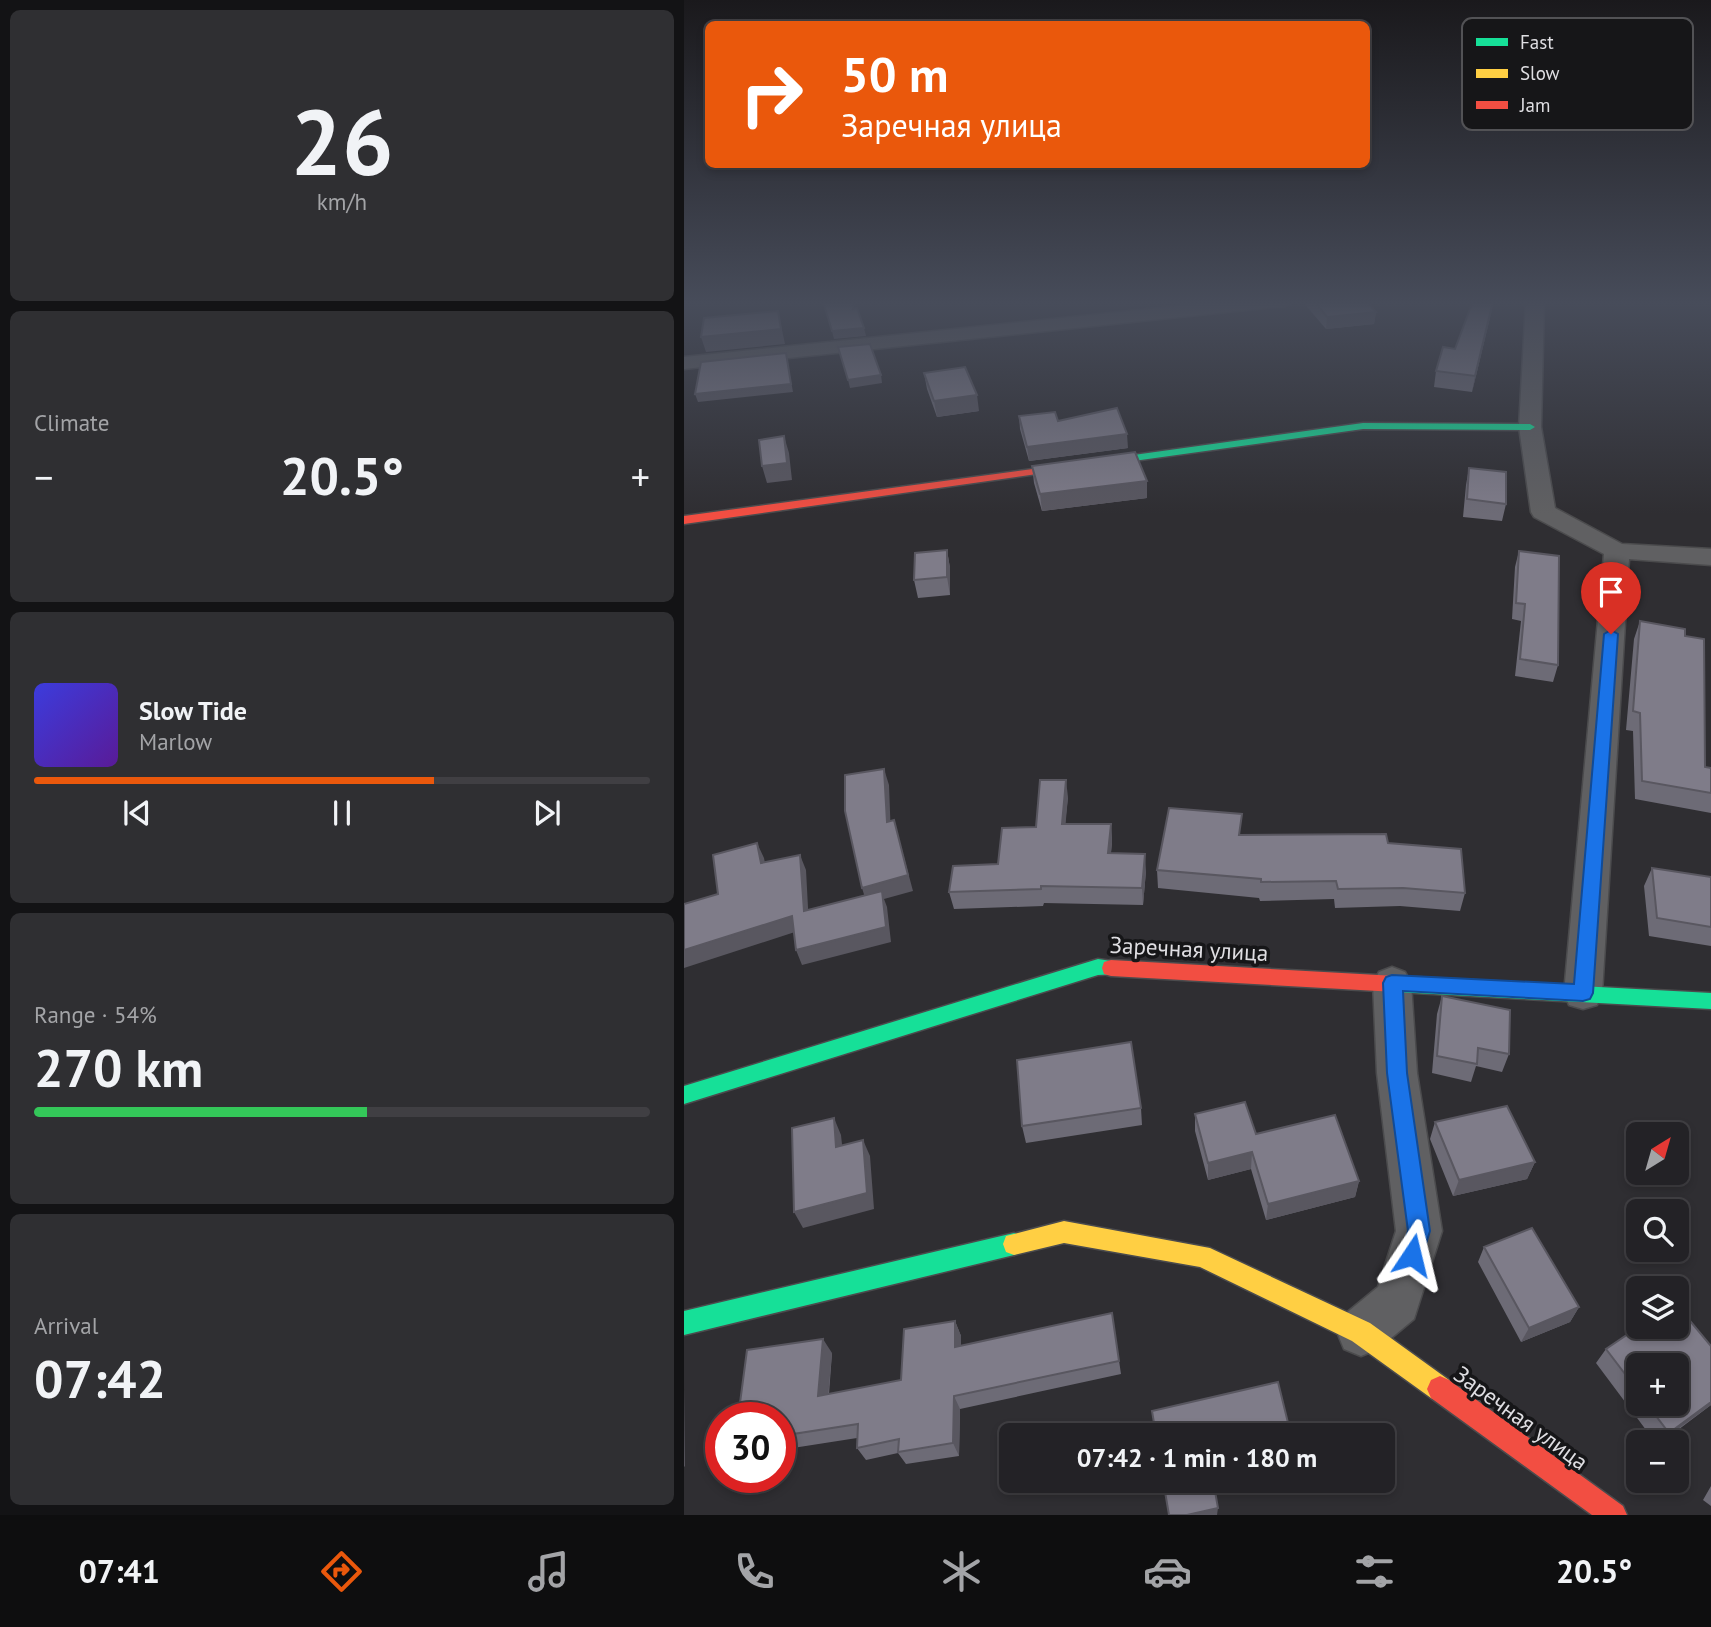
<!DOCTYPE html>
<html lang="en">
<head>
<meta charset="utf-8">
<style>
	:root { --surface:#232226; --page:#2f2f32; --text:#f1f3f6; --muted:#a3a4a7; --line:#403f43; --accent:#ea580c }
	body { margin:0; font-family:"PT Sans",sans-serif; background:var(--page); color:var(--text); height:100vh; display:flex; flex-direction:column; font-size:26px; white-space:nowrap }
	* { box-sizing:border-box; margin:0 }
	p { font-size:23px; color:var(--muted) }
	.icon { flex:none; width:38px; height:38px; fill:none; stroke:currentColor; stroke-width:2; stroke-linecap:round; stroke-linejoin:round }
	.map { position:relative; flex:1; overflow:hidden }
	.drawer { display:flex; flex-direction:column; gap:10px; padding:10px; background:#131315; width:684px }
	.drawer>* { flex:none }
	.banner { position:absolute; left:21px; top:21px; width:665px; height:147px; border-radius:10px; box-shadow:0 4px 10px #0003,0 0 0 2px var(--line); background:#ea580c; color:#fff; overflow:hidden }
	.needle { width:46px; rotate:37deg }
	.buttons { position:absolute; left:942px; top:1122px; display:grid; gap:14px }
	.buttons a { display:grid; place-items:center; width:63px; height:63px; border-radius:10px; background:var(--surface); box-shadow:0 4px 10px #0003,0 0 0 2px var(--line); font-size:35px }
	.speed { position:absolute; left:21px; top:1402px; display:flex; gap:14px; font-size:35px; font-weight:700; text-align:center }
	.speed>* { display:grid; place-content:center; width:91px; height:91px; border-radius:50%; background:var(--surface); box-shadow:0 4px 10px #0003,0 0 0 2px var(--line); line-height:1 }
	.speed .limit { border:10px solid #d22; background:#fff; color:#111 }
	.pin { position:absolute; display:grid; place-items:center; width:60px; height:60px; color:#fff; margin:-72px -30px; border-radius:50% 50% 50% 0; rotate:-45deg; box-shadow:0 0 7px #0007 }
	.pin .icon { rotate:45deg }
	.me { position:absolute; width:77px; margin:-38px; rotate:10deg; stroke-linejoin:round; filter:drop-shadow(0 0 5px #0008) }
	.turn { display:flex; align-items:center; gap:24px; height:147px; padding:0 21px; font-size:32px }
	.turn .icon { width:91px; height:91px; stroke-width:2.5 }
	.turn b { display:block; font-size:49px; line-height:60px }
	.big { font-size:52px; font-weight:700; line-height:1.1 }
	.drawer .card { flex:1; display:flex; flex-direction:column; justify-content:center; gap:10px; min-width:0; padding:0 24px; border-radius:10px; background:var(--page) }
	.drawer .dial { align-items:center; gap:0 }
	.dial b { font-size:91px; line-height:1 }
	.song { display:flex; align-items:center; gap:21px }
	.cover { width:84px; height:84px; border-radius:10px; background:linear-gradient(135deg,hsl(240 70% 55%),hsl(270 70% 35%)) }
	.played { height:7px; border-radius:4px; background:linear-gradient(90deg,var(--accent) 65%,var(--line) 65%) }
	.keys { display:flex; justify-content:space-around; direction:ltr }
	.heat { display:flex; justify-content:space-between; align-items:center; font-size:38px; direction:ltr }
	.charge { height:10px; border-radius:5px; background:linear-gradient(90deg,#34c759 54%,var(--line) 0) }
	.trip { position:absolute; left:315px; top:1423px; width:396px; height:70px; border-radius:10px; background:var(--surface); box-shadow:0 4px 10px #0003,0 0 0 2px var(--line); font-weight:700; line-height:70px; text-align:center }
	.menu { display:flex; height:112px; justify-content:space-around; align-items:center; background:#0e0e0f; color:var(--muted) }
	.menu .icon { width:49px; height:49px }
	.menu .selected { color:var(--accent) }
	.menu b { font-size:32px; color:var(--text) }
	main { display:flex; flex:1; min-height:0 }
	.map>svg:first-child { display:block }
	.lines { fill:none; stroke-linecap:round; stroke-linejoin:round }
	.street-casing { stroke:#4b4b4d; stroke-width:3 }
	.fast-casing { stroke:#4b4b4d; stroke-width:3 }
	.slow-casing { stroke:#4b4b4d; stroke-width:3 }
	.jam-casing { stroke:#4b4b4d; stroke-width:3 }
	.street { fill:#606062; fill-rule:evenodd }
	.fast { fill:#16e098; fill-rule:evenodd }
	.slow { fill:#ffcf43; fill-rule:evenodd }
	.jam { fill:#f24e42; fill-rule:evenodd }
	.wall { fill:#6d6b76; fill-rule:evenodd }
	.shaded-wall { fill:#595760 }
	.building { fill:#7f7c89; stroke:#595760; stroke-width:2 }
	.route { fill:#1a73e8; stroke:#114b97; stroke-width:2 }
	.labels { text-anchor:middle; stroke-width:7; stroke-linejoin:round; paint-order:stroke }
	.near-street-label { font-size:23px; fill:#dfdee2; stroke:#161618 }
	.key { fill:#161618; stroke:#525255; stroke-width:2 }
	.key-label { font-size:19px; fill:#dfdee2 }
</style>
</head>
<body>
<main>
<section class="drawer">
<div class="card dial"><b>26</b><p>km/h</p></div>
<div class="card"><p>Climate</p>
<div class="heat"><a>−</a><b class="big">20.5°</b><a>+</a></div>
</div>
<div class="card">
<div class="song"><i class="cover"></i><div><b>Slow Tide</b><p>Marlow</p></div></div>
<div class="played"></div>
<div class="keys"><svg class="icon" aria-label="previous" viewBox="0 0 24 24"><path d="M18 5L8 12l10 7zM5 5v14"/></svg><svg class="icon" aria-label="pause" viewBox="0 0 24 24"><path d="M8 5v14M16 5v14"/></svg><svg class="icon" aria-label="next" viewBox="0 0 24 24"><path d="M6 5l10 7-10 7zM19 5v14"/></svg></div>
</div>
<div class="card"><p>Range · 54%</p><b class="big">270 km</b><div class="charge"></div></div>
<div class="card"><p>Arrival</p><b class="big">07:42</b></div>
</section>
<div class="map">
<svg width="1027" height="1515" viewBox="0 0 1027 1515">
	<rect width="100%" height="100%" fill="#2f2e32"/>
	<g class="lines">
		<!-- street casing -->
		<g class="street-casing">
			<path id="street" d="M 543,301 L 610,301 L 601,306 L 0,369 L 0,357 Z
				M 842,301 L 860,301 L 857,427 L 871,508 L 938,544 L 1027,549 L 1027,565 L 945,559 L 918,993 L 913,1005 L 899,1009 L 885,1005 L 880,993 L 920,554 L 850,517 L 847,512 L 835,427 Z
				M 708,967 L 721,972 L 727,983 L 733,1073 L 758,1231 L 730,1319 L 694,1349 L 677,1356 L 660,1349 L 653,1332 L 660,1315 L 694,1287 L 712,1231 L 693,1073 L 689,983 L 695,972 Z"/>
		</g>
		<!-- fast casing -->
		<g class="fast-casing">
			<path id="fast" d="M 679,423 L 846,424 L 851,427 L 846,430 L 679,429 L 356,474 L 350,471 L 356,468 Z
				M 414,959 L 434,962 L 436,968 L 434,974 L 414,975 L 0,1104 L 0,1086 Z
				M 712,976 L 1027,993 L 1027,1009 L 712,992 L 705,990 L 702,984 L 705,978 Z
				M 330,1233 L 338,1236 L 341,1244 L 338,1252 L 330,1255 L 0,1335 L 0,1311 Z"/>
		</g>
		<!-- slow casing -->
		<g class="slow-casing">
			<path id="slow" d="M 380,1221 L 526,1248 L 686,1323 L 765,1380 L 769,1389 L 765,1398 L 756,1402 L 747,1398 L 668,1341 L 516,1267 L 380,1243 L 330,1255 L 322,1252 L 319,1244 L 322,1236 Z"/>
		</g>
		<!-- jam casing -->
		<g class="jam-casing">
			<path id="jam" d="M 356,468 L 360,469 L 360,473 L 0,524 L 0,516 Z
				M 427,960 L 712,976 L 719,978 L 722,984 L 719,990 L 712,992 L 427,976 L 420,974 L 418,968 L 420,962 Z
				M 756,1376 L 765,1380 L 939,1506 L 943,1515 L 908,1515 L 747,1398 L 743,1389 L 747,1380 Z"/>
		</g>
		<!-- street -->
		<use href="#street" class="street"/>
		<!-- fast -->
		<use href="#fast" class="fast"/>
		<!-- slow -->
		<use href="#slow" class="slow"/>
		<!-- jam -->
		<use href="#jam" class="jam"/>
	</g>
	<!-- wall -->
	<path class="wall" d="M 618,301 L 682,301 L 692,312 L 690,324 L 642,329 Z
		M 810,301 L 788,392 L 750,387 L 752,371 Z
		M 240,373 L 295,411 L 253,417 L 243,389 Z
		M 335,416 L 374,421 L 444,448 L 345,461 L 336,429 Z
		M 348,466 L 463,481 L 463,498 L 358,511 L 350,483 Z
		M 785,468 L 822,504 L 818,521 L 779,517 L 782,485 Z
		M 263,550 L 266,568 L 266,595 L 234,598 L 230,580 Z
		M 835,551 L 874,665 L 869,682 L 831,676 L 837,621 L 828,619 L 831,567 Z
		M 956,621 L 1001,636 L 1021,767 L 1027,768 L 1027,813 L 951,799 L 949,731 L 942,730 L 950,639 Z
		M 384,797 L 381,824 L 427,824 L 428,842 L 427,853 L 462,871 L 459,905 L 360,903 L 359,906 L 270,909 L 265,892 L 314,864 Z
		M 704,843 L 781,893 L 776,911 L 716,906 L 651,908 L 650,899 L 576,901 L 575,898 L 474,888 L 473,870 Z
		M 968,868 L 1027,877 L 1027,946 L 965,936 L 960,886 Z
		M 758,996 L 825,1054 L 818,1072 L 792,1066 L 787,1082 L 748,1073 L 753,1014 Z
		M 457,1108 L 458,1125 L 342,1143 L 338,1126 Z
		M 511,1114 L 572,1134 L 675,1181 L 671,1197 L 582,1220 L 567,1169 L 524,1180 L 511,1131 Z
		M 751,1122 L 851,1162 L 843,1179 L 769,1196 L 746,1139 Z
		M 800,1247 L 895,1307 L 886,1322 L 837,1342 L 794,1262 Z
		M 992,1304 L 1027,1346 L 1027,1405 L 978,1442 L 971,1442 L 912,1363 L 922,1349 L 956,1326 L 992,1326 ZM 954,1365 L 992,1365 L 992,1404 L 954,1404 Z
		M 428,1313 L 437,1374 L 276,1409 L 275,1456 L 222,1464 L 214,1453 L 182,1460 L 173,1448 L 173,1438 L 96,1450 L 96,1418 L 148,1353 L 145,1394 L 217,1380 L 271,1321 L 277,1336 L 277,1346 Z
		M 1027,1486 L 1027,1506 L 1019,1500 Z"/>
	<!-- shaded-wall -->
	<path class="shaded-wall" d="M 809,301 L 810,301 L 788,392 L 791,376 Z
		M 94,311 L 101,344 L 22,352 L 17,337 Z
		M 692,312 L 690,324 L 642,329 L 643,317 Z
		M 180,328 L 182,336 L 150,339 L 148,331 Z
		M 102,353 L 109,392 L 14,402 L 11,394 Z
		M 197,375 L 198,383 L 166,388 L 164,380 Z
		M 293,395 L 295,411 L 253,417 L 250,401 Z
		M 443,434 L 444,448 L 345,461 L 343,447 Z
		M 100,436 L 105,453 L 108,480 L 83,483 L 78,466 Z
		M 463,481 L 463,498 L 358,511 L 356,494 Z
		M 263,550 L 266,568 L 266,595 L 263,577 Z
		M 200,769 L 205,785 L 207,838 L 203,822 Z
		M 382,780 L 384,797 L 380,841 L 378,824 Z
		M 210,820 L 229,891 L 200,899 L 203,907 L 207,942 L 118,965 L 112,950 L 183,904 L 178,888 Z
		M 427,824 L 428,842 L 425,871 L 424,853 Z
		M 73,843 L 80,858 L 84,879 L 77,863 Z
		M 461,854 L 462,871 L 459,905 L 458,888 Z
		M 116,855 L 122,870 L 125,926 L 120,911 Z
		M 108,916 L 114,931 L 0,968 L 0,950 Z
		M 150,1118 L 157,1135 L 160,1163 L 152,1147 Z
		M 179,1140 L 186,1156 L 190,1209 L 119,1228 L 110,1212 Z
		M 568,1152 L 567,1169 L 524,1180 L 524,1163 Z
		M 851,1162 L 843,1179 L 769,1196 L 775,1180 Z
		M 675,1181 L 671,1197 L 582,1220 L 584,1204 Z
		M 895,1307 L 886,1322 L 837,1342 L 845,1328 Z
		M 271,1321 L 277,1336 L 277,1361 L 271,1347 Z
		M 139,1339 L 148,1353 L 143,1409 L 134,1396 Z
		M 0,1389 L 1,1466 L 0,1467 Z
		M 270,1396 L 276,1409 L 275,1456 L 269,1443 Z
		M 1027,1402 L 1027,1405 L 976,1442 L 985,1433 Z
		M 534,1508 L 533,1515 L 503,1515 Z"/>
	<!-- building -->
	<path class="building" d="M 139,301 L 170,301 L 169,309 L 173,308 L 180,328 L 148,331 Z
		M 630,301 L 682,301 L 692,312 L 643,317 Z
		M 789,301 L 809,301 L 791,376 L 752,371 L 759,347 L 771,349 Z
		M 94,311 L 97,329 L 17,337 L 20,318 Z
		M 186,344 L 197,375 L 164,380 L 154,347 Z
		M 102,353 L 107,384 L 11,394 L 17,362 Z
		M 281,367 L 293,395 L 250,401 L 240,373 Z
		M 433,408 L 443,434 L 343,447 L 335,416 L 371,412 L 374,421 Z
		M 100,436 L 103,463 L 78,466 L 75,440 Z
		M 451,452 L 463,481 L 356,494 L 348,466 Z
		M 785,468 L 822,472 L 822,504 L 783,499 Z
		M 263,550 L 263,577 L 230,580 L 231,553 Z
		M 835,551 L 875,556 L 874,665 L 836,659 L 841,604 L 832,603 Z
		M 956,621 L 1001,629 L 1001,636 L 1020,639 L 1021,767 L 1027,768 L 1027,793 L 958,781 L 956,713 L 949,711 Z
		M 200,769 L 203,822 L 210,820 L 224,875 L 178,888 L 161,811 L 161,775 Z
		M 356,780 L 382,780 L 378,824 L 427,824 L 424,853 L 461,854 L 458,888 L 357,886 L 357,889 L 265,892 L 269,866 L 314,864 L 318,828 L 352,827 Z
		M 485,808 L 558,814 L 555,835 L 702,834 L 704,843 L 777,849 L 781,893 L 719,888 L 654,889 L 652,881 L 577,882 L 577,879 L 473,870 Z
		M 73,843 L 77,863 L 116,855 L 120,911 L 198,891 L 202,927 L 112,950 L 108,916 L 0,950 L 0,904 L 34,894 L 29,855 Z
		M 968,868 L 1027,877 L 1027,927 L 973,918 Z
		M 758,996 L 826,1010 L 825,1054 L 794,1048 L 793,1064 L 753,1056 Z
		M 447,1042 L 457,1108 L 338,1126 L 333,1060 Z
		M 561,1102 L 572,1134 L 651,1115 L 675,1181 L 584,1204 L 568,1152 L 524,1163 L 511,1114 Z
		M 823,1106 L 851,1162 L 775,1180 L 751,1122 Z
		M 150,1118 L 152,1147 L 179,1140 L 183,1193 L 110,1212 L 108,1128 Z
		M 848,1228 L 895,1307 L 845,1328 L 800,1247 Z
		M 992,1304 L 1027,1346 L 1027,1402 L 985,1433 L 963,1404 L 992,1404 L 992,1365 L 954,1365 L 954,1391 L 922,1349 L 956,1326 L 992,1326 Z
		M 428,1313 L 435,1361 L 270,1396 L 269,1443 L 214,1452 L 215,1439 L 173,1448 L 174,1424 L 96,1436 L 96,1418 L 54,1418 L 63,1350 L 139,1339 L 134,1396 L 217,1380 L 220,1329 L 271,1321 L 271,1347 Z
		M 594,1382 L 607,1435 L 472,1435 L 468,1411 Z
		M 479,1480 L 529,1480 L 534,1508 L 503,1515 L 485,1515 Z"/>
	<!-- sky -->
	<linearGradient id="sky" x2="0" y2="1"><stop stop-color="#1a191c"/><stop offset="0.59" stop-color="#474c5a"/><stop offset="1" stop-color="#474c5a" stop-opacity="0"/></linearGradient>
	<rect width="1027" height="514" fill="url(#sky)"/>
	<!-- route -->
	<path class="route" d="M 927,630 L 934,634 L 909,993 L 906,999 L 899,1001 L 719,991 L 723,1073 L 746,1231 L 736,1263 L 728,1266 L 719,1263 L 716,1255 L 724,1231 L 703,1073 L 699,983 L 702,977 L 708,975 L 890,984 L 920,634 Z"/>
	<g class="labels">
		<!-- near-street labels -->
		<g class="near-street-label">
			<text transform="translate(505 949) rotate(3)" y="8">Заречная улица</text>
			<text transform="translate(837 1418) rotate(36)" y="8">Заречная улица</text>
		</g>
	</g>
	<!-- legend -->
	<rect x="778" y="18" width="231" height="112" rx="10" class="key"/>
	<rect x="792" y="38" width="32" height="8" fill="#16e098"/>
	<rect x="792" y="69" width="32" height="9" fill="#ffcf43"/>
	<rect x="792" y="101" width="32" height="8" fill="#f24e42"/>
	<g class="key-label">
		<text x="836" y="49">Fast</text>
		<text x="836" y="80">Slow</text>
		<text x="836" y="112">Jam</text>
	</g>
</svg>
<div class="buttons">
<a><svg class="needle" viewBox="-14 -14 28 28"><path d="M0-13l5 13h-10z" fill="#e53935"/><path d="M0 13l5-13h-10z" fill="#a3a4a7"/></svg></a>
<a><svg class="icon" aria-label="search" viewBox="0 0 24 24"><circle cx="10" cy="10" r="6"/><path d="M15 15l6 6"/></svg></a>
<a><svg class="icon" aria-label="layers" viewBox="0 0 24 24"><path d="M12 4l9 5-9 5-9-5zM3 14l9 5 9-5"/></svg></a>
<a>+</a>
<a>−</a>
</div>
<div class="speed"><div class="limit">30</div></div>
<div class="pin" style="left:927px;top:634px;background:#d93025"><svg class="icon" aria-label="arrive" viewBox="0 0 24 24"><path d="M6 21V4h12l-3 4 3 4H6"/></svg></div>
<svg class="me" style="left:728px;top:1255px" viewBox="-20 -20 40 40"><path d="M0-17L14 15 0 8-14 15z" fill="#1a73e8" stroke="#fff" stroke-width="4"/></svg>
<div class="trip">07:42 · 1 min · 180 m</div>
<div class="banner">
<div class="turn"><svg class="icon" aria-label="right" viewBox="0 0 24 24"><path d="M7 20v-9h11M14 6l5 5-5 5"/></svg><div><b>50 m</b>Заречная улица</div></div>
</div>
</div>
</main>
<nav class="menu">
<b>07:41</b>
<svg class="icon selected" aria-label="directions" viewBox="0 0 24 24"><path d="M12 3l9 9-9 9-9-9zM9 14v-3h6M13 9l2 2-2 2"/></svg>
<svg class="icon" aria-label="music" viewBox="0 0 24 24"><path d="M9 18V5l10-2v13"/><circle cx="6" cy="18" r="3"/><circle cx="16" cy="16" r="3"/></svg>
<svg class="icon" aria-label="phone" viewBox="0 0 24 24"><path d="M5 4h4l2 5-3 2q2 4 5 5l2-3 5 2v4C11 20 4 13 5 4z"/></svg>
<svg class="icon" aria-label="climate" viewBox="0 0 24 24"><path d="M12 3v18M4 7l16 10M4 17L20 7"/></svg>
<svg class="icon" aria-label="car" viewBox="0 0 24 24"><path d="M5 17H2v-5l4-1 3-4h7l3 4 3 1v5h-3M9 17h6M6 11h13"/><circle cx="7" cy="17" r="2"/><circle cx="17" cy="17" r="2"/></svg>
<svg class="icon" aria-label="filters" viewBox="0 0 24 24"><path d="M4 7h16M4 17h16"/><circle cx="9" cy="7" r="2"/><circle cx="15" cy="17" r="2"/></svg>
<b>20.5°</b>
</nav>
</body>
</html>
